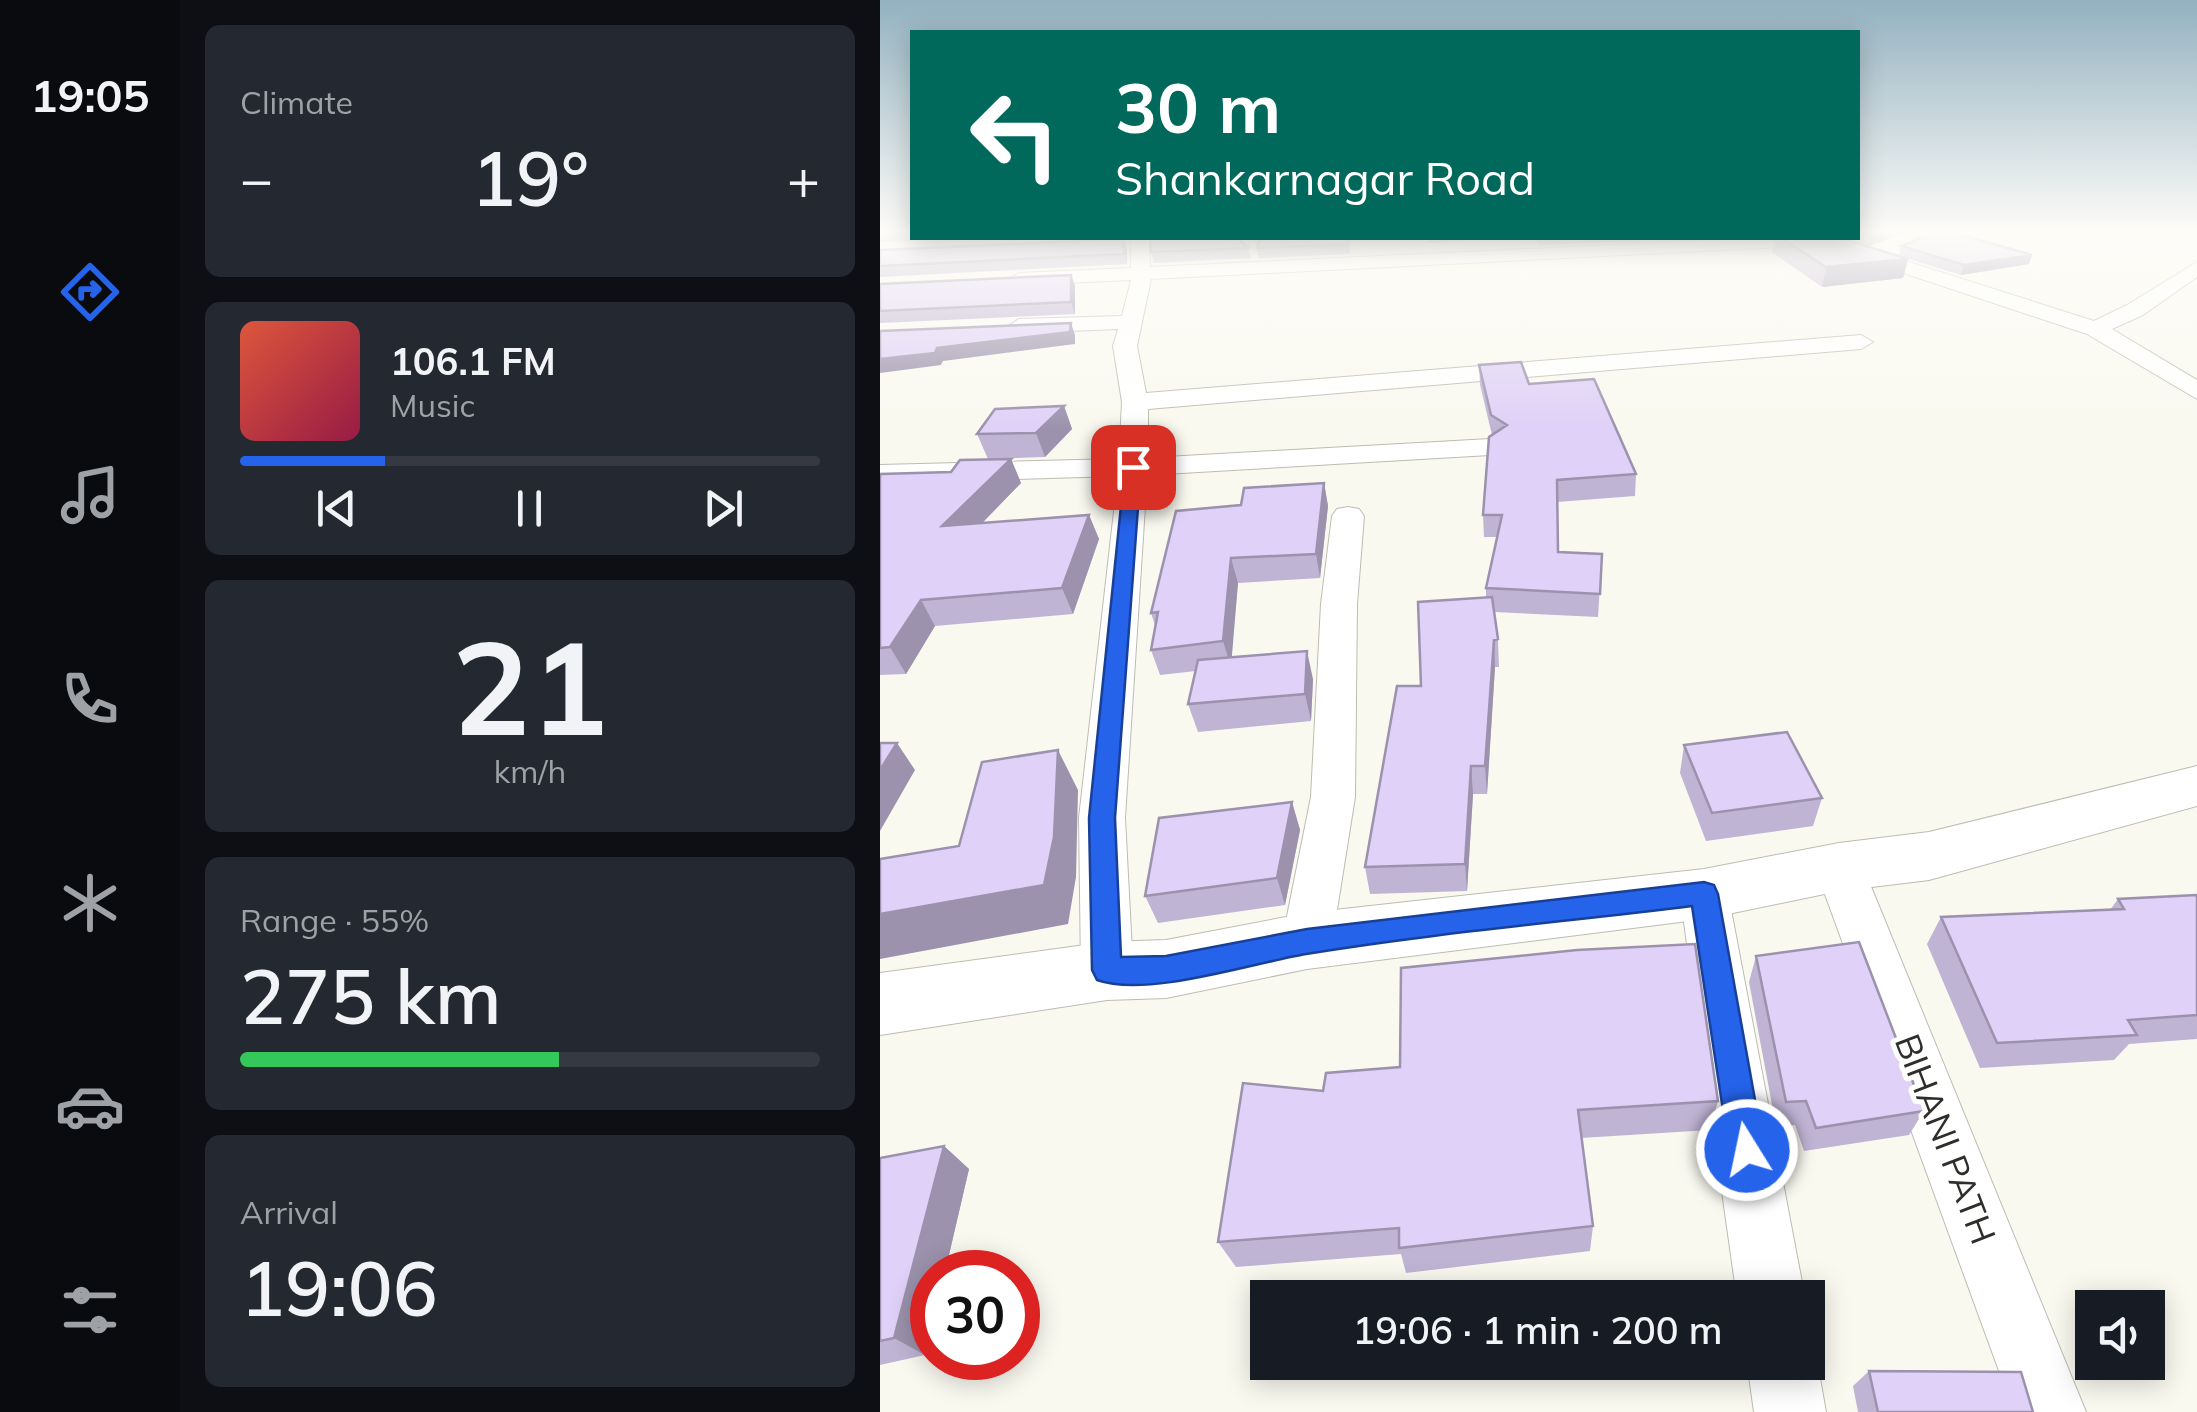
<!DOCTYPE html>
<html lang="en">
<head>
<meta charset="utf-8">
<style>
	:root { --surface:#171b24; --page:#242831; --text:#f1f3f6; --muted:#9ea1a6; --line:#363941; --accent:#2563eb }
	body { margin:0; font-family:Mulish,sans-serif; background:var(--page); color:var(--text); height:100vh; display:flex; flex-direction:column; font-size:38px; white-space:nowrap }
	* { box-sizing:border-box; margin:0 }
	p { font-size:32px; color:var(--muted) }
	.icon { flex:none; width:55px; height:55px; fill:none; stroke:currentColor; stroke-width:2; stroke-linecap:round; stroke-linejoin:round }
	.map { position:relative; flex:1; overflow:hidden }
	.drawer { display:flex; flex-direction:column; gap:25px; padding:25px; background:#0d0f14; width:700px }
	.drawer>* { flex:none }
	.banner { position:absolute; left:30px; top:30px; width:950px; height:210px; border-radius:0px; box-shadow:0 5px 25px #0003; background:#00695c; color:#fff; overflow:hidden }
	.buttons { position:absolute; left:1195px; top:1290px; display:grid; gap:20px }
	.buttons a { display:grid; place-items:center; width:90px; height:90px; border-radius:0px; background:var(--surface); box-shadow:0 5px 25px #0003; font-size:50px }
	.speed { position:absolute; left:30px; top:1250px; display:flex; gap:20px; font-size:50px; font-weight:700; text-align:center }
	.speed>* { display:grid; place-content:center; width:130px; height:130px; border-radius:50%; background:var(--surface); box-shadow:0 5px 25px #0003; line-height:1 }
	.speed .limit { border:15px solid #d22; background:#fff; color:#111 }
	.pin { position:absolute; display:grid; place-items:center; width:85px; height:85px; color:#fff; margin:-42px; border-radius:20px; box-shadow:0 5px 15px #0006 }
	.me { position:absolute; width:110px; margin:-55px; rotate:350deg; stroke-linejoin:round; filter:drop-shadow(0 0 8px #0008) }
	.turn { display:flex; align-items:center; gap:35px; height:210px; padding:0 40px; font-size:45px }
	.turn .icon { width:130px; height:130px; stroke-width:2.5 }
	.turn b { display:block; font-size:70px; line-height:85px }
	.big { font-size:75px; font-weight:600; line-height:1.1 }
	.drawer .card { flex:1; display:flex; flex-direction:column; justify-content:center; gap:15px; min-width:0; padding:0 35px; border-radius:15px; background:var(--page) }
	.drawer .dial { align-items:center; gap:0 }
	.dial b { font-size:130px; line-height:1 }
	.song { display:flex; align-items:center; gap:30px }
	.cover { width:120px; height:120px; border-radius:15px; background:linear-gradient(135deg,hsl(10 70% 55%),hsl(340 70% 35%)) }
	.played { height:10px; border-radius:5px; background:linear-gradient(90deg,var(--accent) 25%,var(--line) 25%) }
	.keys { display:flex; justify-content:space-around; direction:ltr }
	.heat { display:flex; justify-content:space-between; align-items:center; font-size:55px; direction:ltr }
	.charge { height:15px; border-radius:8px; background:linear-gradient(90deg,#34c759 55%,var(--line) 0) }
	.trip { position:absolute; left:370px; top:1280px; width:575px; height:100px; border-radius:0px; background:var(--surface); box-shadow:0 5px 25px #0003; font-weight:600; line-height:100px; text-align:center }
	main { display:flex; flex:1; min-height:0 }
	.menu { display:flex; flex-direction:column; width:180px; justify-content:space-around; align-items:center; background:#090b0e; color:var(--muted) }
	.menu .icon { width:70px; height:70px }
	.menu .selected { color:var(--accent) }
	.menu b { font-size:45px; color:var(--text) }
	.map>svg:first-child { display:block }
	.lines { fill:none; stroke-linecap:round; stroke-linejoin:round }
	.minor-casing { stroke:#bdbcb3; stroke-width:2 }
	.tertiary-casing { stroke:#bdbcb3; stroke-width:2 }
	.minor { fill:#fff; fill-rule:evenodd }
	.tertiary { fill:#fff; fill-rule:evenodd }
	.wall { fill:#c0b4d4 }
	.shaded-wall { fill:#9c92ad }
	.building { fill:#dfd1f7; stroke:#9c92ad; stroke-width:2.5 }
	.route { fill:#2563eb; stroke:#184099; stroke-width:2.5 }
	.labels { text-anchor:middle; stroke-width:10; stroke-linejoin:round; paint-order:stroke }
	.near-street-label { font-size:35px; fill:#2f2e2b; stroke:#fff }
</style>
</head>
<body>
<main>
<nav class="menu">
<b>19:05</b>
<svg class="icon selected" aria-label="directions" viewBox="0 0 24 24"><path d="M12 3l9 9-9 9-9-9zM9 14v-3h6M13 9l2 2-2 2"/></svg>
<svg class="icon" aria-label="music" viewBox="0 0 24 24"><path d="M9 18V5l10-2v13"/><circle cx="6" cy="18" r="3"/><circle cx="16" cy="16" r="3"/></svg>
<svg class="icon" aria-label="phone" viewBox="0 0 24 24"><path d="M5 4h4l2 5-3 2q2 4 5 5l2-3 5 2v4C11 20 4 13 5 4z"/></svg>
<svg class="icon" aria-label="climate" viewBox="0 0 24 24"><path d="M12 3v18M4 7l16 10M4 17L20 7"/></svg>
<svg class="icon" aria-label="car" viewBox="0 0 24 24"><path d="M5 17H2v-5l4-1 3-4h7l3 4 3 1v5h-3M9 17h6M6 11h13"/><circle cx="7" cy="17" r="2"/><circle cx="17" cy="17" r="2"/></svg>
<svg class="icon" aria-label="filters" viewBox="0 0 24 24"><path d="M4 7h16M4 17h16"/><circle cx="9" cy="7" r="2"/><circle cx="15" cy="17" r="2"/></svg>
</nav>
<section class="drawer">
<div class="card"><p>Climate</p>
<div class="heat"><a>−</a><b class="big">19°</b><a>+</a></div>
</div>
<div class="card">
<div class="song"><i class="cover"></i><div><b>106.1 FM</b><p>Music</p></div></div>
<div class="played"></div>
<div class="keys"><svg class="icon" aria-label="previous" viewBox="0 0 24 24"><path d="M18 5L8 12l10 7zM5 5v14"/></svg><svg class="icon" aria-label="pause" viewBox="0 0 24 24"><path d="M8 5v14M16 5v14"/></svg><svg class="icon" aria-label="next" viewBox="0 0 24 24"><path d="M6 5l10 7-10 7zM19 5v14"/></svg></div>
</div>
<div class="card dial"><b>21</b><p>km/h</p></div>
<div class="card"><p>Range · 55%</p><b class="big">275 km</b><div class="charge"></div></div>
<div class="card"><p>Arrival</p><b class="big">19:06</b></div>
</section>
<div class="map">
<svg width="1317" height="1412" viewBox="0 0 1317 1412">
	<rect width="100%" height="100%" fill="#faf9f0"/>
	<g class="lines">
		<!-- minor casing -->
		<g class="minor-casing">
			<path id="minor" d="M 251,238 L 269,238 L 270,267 L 877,238 L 948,240 L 939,245 L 271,279 L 257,346 L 266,393 L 981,335 L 993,342 L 981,349 L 268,409 L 268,458 L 610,439 L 624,447 L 610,455 L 267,475 L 245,818 L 253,971 L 246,988 L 227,994 L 208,988 L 201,971 L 199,818 L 238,476 L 0,483 L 0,465 L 239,459 L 242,402 L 233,346 L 238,329 L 139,333 L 128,326 L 139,319 L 242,316 L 251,280 L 139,285 L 129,279 L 139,273 L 251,268 Z
				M 973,244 L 1214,321 L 1247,305 L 1317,262 L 1317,277 L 1263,315 L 1232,329 L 1317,380 L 1317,399 L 1207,334 L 966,254 L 964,250 Z
				M 468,507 L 479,509 L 484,516 L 477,604 L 475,797 L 452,941 L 445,957 L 427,963 L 409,957 L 402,941 L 431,797 L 441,604 L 452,516 L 457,509 Z
				M 959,848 L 976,853 L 983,867 L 1206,1412 L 1134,1412 L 935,867 L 942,853 Z
				M 824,874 L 841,880 L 848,894 L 925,1298 L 857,1298 L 800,894 L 807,880 Z
				M 928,1338 L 937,1362 L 946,1412 L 874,1412 L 867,1362 L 928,1362 Z"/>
		</g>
		<!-- tertiary casing -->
		<g class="tertiary-casing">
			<path id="tertiary" d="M 1317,766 L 1317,806 L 1049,880 L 959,891 L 824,919 L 427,969 L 286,998 L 227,1000 L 0,1035 L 0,973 L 227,942 L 286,940 L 427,913 L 824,869 L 959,843 L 1049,832 Z"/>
		</g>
		<!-- minor -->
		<use href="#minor" class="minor"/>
		<!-- tertiary -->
		<use href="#tertiary" class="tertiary"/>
	</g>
	<!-- wall -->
	<path class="wall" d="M 0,230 L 32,230 L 32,238 L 115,238 L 0,242 Z
		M 978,230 L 1031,231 L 989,246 L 1028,259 L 1023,278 L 942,287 L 892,252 L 894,238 L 978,238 Z
		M 468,238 L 470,254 L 379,258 L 377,248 Z
		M 653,238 L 858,238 L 660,245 Z
		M 1021,246 L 1152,255 L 1149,264 L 1081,275 L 1019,256 Z
		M 368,248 L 371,258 L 274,263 L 271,252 Z
		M 0,250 L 247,250 L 247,264 L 0,277 Z
		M 191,275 L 195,286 L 195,314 L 0,323 L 0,284 Z
		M 599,365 L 649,384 L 756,474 L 755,496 L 677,502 L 678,552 L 722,554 L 718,617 L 614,612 L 618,639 L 619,667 L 615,667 L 607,794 L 593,794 L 587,891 L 490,894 L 485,867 L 541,686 L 606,598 L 606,588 L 617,537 L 604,537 L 603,515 L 612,435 L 600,385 Z
		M 184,406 L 192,429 L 165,457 L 108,459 L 97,434 Z
		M 131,459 L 141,483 L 102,523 L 209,515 L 219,539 L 193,614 L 55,626 L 26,674 L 0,675 L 0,474 L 71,472 Z
		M 444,483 L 448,506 L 440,578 L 358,583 L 351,657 L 433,679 L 431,721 L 318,732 L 308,704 L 316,671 L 280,675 L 271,650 L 275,625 L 271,613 L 361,505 Z
		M 804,745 L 942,798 L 933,826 L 826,841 L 800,773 Z
		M 412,802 L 420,830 L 405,905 L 278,923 L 265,896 Z
		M 1317,895 L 1317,1039 L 1249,1044 L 1234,1060 L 1100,1068 L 1047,944 L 1061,917 L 1230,910 L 1238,899 Z
		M 876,956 L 1044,1111 L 1029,1135 L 924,1151 L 915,1125 L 896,1126 L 869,982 Z
		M 443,1091 L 838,1101 L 830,1130 L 701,1138 L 713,1226 L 710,1251 L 526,1273 L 521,1254 L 356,1267 L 338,1242 Z
		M 64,1146 L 89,1169 L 65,1272 L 52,1272 L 52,1324 L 45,1355 L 0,1365 L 0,1158 Z
		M 989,1371 L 1153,1412 L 978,1412 L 973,1386 Z"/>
	<!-- shaded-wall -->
	<path class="shaded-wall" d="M 1006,230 L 1031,230 L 989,246 L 991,236 Z
		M 548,238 L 620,238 L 548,243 Z
		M 244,239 L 247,250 L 247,264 L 244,254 Z
		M 1152,255 L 1149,264 L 1081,275 L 1084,265 Z
		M 1028,259 L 1023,278 L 942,287 L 946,267 Z
		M 191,275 L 195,286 L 195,314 L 191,302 Z
		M 191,323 L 195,335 L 195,344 L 63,361 L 61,365 L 0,373 L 0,359 Z
		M 184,406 L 192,429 L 165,457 L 156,433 Z
		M 131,459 L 141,483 L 75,551 L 62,526 Z
		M 444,483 L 448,506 L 440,578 L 436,554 Z
		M 209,515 L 219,539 L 193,614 L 182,588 Z
		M 351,558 L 358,583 L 351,667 L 343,641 Z
		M 41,600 L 55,626 L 26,674 L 10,647 Z
		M 614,640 L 615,667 L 607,794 L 605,766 Z
		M 427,651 L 433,679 L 431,721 L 425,694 Z
		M 17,743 L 35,770 L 0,831 L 0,770 Z
		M 178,750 L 198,790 L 196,877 L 188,924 L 0,959 L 0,914 L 164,885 Z
		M 591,766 L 593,794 L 587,891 L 585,864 Z
		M 412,802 L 420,830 L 405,905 L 397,878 Z
		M 64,1146 L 89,1169 L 65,1272 L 52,1272 L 52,1324 L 45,1355 L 14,1338 Z"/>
	<!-- building -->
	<path class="building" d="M 978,230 L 1006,230 L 991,236 L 978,232 Z
		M 1060,230 L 1064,230 L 1152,255 L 1084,265 L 1021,246 Z
		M 270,238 L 357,238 L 368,248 L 271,252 Z
		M 380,238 L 468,238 L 468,244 L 377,248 Z
		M 901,238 L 960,238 L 1028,259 L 946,267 Z
		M 244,239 L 244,254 L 0,266 L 0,250 Z
		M 191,275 L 191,302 L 0,311 L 0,284 Z
		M 191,323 L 190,332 L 57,348 L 55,353 L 0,359 L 0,331 Z
		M 641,362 L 649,384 L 714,379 L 756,474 L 677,480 L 678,552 L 722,554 L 720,594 L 606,588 L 622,515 L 603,515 L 609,437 L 627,425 L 611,415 L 599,365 Z
		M 184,406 L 156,433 L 97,434 L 115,409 Z
		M 131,459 L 62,526 L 209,515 L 182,588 L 41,600 L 10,647 L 0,648 L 0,474 L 71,472 L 80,460 Z
		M 444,483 L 436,554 L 351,558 L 343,641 L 271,650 L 278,612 L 271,613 L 296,511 L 361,505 L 364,488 Z
		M 612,597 L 618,639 L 614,640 L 605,766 L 591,766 L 585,864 L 485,867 L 517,686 L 541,686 L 538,602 Z
		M 427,651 L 425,694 L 308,704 L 318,660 Z
		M 907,732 L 942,798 L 832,813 L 804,745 Z
		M 0,743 L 17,743 L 0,770 Z
		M 178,750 L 174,837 L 164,885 L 0,914 L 0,859 L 79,846 L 102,762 Z
		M 412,802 L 397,878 L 265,896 L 279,818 Z
		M 1317,895 L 1317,1015 L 1248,1020 L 1257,1035 L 1117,1043 L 1061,917 L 1244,909 L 1238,899 Z
		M 979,942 L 1044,1111 L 936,1128 L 926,1101 L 906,1102 L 876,956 Z
		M 815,944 L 838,1101 L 698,1110 L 713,1226 L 519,1248 L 519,1228 L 338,1242 L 363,1083 L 443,1091 L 446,1073 L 520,1067 L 521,968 L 697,950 Z
		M 64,1146 L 14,1338 L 0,1341 L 0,1158 Z
		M 989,1371 L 1141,1372 L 1153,1412 L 998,1412 Z"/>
	<!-- sky -->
	<linearGradient id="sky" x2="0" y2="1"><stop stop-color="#93b1c0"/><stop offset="0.54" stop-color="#fdfcf8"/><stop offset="1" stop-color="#fdfcf8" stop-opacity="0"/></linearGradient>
	<rect width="1317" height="428" fill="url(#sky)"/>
	<!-- route -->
	<path class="route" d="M 253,462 L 261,467 L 235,818 L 241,957 L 286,956 L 427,929 L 824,882 L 834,885 L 838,894 L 884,1150 L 879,1163 L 867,1168 L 855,1163 L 849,1150 L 812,906 C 684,922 554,933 426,954 C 373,963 267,998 217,980 L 212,970 L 209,818 L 245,467 Z"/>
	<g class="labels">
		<!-- near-street labels -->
		<g class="near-street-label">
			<text transform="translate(1065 1139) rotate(69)" y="12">BIHANI PATH</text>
		</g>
	</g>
</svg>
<div class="buttons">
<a><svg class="icon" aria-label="sound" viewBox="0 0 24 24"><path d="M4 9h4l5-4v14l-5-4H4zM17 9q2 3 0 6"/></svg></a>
</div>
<div class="speed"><div class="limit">30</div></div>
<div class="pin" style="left:253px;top:467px;background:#d93025"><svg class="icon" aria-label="arrive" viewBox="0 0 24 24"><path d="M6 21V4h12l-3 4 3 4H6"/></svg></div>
<svg class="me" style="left:867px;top:1150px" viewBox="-20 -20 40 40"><circle r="17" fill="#2563eb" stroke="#fff" stroke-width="3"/><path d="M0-11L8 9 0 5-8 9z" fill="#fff"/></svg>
<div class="trip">19:06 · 1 min · 200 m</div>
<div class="banner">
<div class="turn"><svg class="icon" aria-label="left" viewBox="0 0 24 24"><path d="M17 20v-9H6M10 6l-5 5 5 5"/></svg><div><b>30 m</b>Shankarnagar Road</div></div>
</div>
</div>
</main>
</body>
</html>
